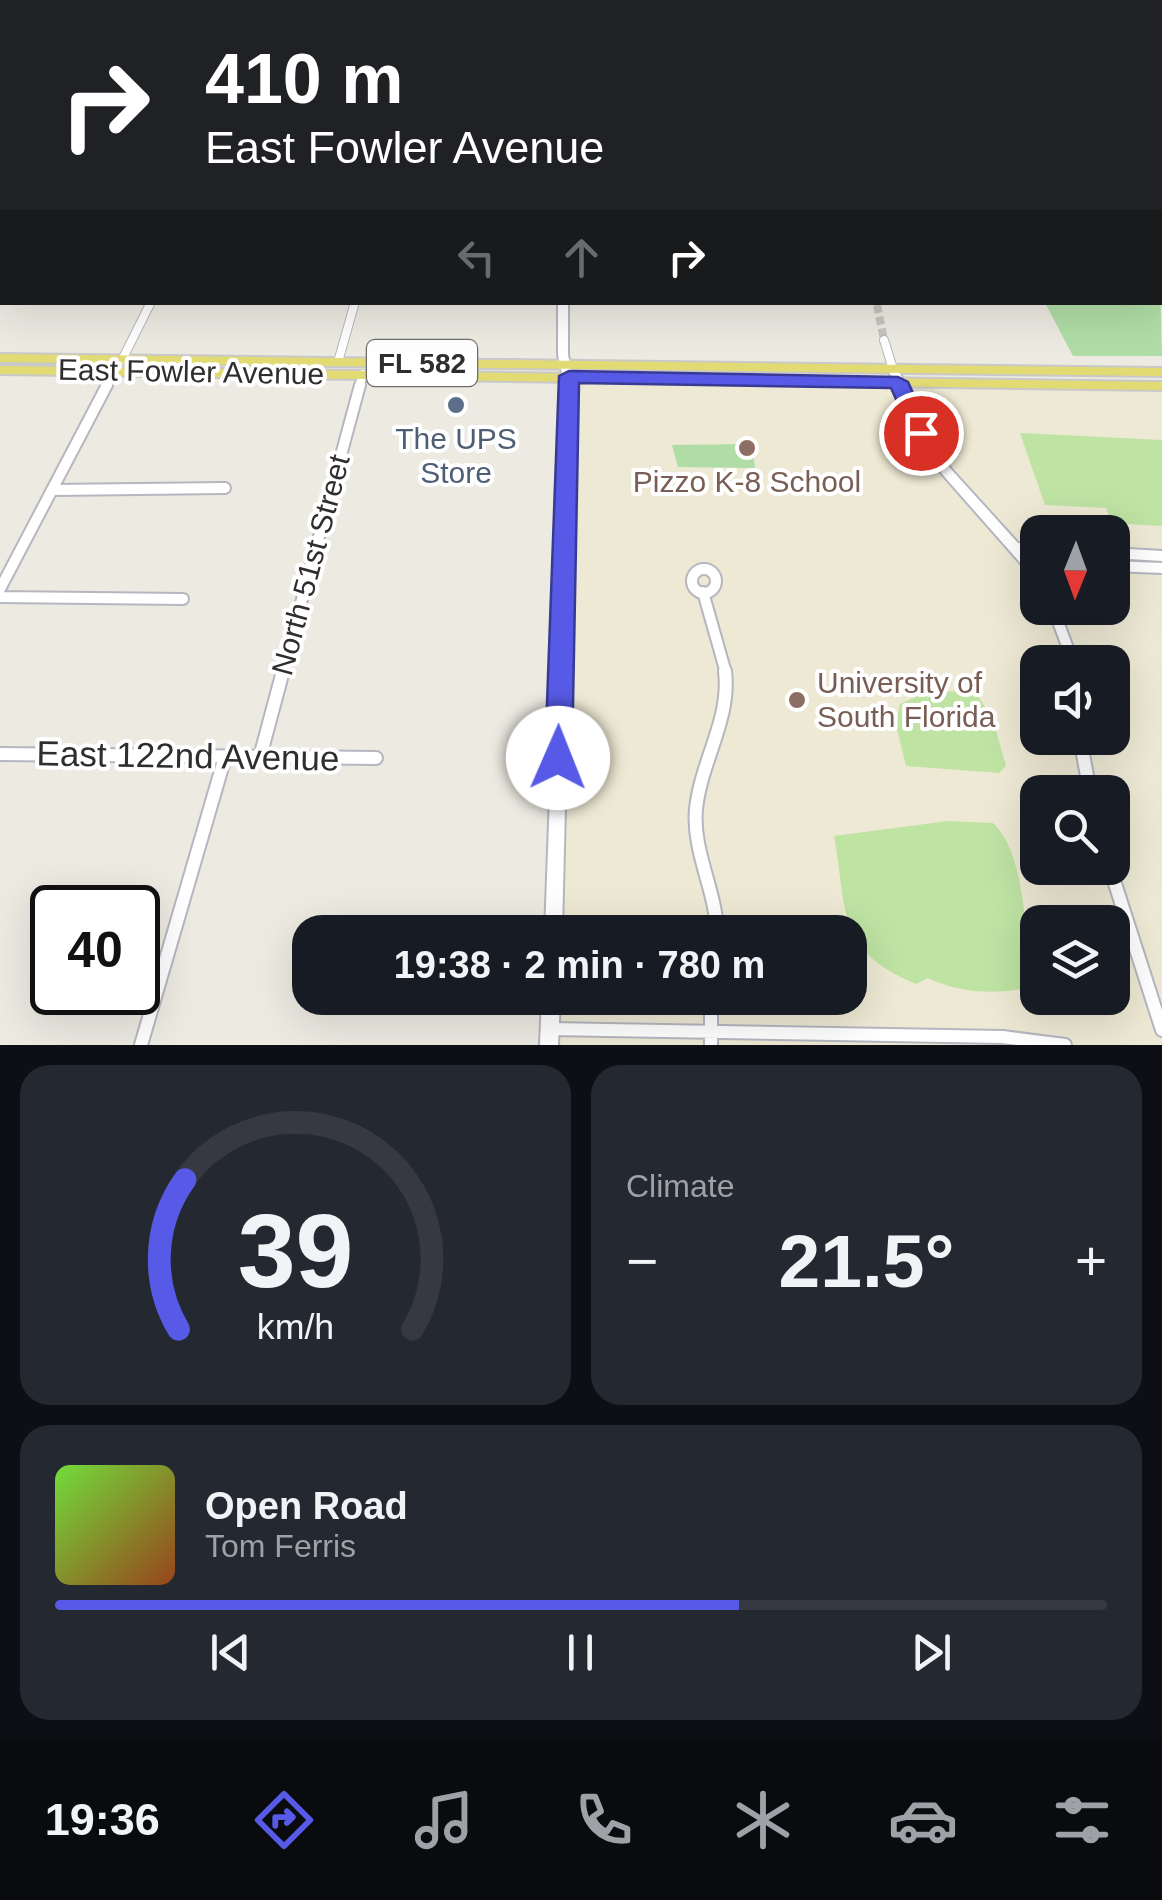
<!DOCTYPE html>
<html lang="en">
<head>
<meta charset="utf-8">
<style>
	:root { --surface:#171b24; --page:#242831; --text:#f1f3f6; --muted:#9ea1a6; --line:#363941; --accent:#565ae6 }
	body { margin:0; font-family:Helvetica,sans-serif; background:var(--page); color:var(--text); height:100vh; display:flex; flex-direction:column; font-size:38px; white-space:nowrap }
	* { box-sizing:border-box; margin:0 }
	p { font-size:32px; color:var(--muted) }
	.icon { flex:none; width:55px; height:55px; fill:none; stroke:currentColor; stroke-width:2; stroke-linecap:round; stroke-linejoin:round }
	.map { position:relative; height:1045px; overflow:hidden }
	.details { display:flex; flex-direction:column; gap:20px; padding:20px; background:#0d0f14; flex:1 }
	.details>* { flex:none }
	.hud { position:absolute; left:0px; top:0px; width:1162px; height:305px; box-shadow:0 10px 40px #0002; background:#202124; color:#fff; overflow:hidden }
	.needle { width:65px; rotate:181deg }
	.controls { position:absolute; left:1020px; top:515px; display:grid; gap:20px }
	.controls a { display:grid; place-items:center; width:110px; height:110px; border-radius:20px; background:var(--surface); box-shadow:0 10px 40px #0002; font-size:50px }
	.speed { position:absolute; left:30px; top:885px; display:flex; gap:20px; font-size:50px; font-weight:700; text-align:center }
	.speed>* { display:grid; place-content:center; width:130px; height:130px; border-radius:50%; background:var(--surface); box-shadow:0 10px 40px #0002; line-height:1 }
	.speed .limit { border:5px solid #111; border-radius:15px; background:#fff; color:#111 }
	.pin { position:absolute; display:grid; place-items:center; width:85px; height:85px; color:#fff; margin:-42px; border:5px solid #fff; border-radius:50%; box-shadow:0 2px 10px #0007 }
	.me { position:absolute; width:110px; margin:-55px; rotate:1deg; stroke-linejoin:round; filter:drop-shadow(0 0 8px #0008) }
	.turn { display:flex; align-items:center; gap:35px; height:210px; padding:0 40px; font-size:45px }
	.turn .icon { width:130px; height:130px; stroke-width:2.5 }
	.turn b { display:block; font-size:70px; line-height:85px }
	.lanes { display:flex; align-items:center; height:95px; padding:0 40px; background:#0003; justify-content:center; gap:50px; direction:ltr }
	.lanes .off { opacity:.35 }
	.big { font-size:75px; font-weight:800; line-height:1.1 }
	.details .tile { flex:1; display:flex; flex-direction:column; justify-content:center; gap:15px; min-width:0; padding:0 35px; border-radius:30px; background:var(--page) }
	.details .dial { align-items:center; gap:0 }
	.dial svg { height:260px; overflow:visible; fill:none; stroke:var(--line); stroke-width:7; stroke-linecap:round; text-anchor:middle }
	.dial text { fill:var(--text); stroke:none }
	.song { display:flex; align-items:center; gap:30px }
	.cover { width:120px; height:120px; border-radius:15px; background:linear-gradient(135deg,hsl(100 70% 55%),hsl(20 70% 35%)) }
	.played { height:10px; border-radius:5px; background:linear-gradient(90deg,var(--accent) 65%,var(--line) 65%) }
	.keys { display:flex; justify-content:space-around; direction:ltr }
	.heat { display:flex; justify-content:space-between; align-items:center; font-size:55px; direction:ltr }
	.details .tiles { flex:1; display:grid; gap:20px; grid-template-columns:1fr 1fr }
	.tile:last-child { grid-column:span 2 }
	.trip { position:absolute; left:292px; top:915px; width:575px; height:100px; border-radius:30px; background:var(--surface); box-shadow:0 10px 40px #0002; font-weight:800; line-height:100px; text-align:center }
	.menu { display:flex; height:160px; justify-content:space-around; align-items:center; background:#090b0e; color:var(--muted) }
	.menu .icon { width:70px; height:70px }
	.menu .selected { color:var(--accent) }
	.menu b { font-size:45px; color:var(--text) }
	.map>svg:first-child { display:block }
	.education { fill:#ede9d4; fill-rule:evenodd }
	.green { fill:#b0dda6 }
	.pitch { fill:#bee3a3 }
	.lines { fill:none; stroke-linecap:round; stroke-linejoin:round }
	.minor-tunnel { stroke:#c7c4be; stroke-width:8; stroke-dasharray:8 4; stroke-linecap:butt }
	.minor-far2-casing { stroke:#b6b6c0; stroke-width:10 }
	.minor-far1-casing { stroke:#b6b6c0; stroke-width:14 }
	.minor-casing { stroke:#b6b6c0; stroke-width:16 }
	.tertiary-casing { stroke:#b6b6c0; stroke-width:4 }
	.primary-casing { stroke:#c9c9c9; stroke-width:4 }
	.minor-far2 { stroke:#fff; stroke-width:8 }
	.minor-far1 { stroke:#fff; stroke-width:10 }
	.minor { stroke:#fff; stroke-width:12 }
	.tertiary { fill:#fff; fill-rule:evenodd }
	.primary { fill:#e2da73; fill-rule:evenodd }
	.route { fill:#565ae6; stroke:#383a96; stroke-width:2.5 }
	.service-dot { fill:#5c6f8a; stroke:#fff; stroke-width:4 }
	.education-dot { fill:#8d6e63; stroke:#fff; stroke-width:4 }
	.labels { text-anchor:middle; stroke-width:8; stroke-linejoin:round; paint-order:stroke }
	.shield { fill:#fff; stroke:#6d6d6d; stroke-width:2.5 }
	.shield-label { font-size:28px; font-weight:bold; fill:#2e2e2e }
	.street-label { font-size:30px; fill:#2e2e2e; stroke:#fff }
	.service-label { font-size:30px; fill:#4e5e75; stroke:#fff }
	.education-label { font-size:30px; fill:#785e54; stroke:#fff }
	.near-street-label { font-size:35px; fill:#2e2e2e; stroke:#fff }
</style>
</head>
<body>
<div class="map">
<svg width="1162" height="1045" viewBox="0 0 1162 1045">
	<rect width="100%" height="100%" fill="#edeae2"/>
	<!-- education -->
	<path class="education" d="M 569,377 L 1162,384 L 1162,1045 L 541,1045 L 543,998 L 850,998 L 850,932 L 546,932 ZM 1038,532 L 1112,532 L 1112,608 L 1038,608 ZM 1038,662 L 1112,662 L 1112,738 L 1038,738 ZM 1038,792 L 1112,792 L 1112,868 L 1038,868 ZM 1038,922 L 1112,922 L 1112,998 L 1038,998 Z"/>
	<!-- green -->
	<path class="green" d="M 1160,282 L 1162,356 L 1073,356 L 1045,303 L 1160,302 Z
		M 752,444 L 755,468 L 678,467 L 672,445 Z"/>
	<!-- pitch -->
	<path class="pitch" d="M 1020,433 L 1162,440 L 1162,526 L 1112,523 L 1106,508 L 1045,505 Z
		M 975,691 L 993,720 L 1006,766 L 999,773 L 906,766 L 896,725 L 900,704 L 927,692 Z
		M 948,821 L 993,823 C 1027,854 1026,944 1030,988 C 993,994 963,994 928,978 L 916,984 C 835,950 848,913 834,836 Z"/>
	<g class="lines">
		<!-- minor-tunnel -->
		<path class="minor-tunnel" d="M 877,305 L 884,340"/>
		<!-- minor-far2 casing -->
		<g class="minor-far2-casing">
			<path id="minor-far2" d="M 884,340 L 893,369
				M 122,360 L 151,302
				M 338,362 L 355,302
				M 106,388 L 115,371
				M 359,388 L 363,374"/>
		</g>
		<!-- minor-far1 casing -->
		<g class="minor-far1-casing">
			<path id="minor-far1" d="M 53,490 L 225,488
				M 1028,563 L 1038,580
				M692 581a12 12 0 1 1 24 0a12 12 0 1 1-24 0Z
				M 0,589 L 107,385
				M 703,592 L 726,673
				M 0,597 L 183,599
				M 1053,608 L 1073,662
				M 282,673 L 360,385"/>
		</g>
		<!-- minor casing -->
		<g class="minor-casing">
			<path id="minor" d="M 1080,738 L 1090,792
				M 0,754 L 376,758
				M 260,757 L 283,671
				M 1110,868 L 1162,1030
				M 717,932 C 716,890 692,851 696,809 C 701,761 731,719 725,671
				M 711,998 L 711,1045
				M 550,1029 L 1003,1037 L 1065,1045
				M 141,1045 L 225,757"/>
		</g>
		<!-- tertiary casing -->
		<g class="tertiary-casing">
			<path id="tertiary" d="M 571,0 L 577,0 L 577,2 L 571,2 Z
				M 1097,0 L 1104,0 L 1106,2 L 1099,2 Z
				M 1160,65 L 1162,65 L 1162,71 L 1160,71 Z
				M 558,302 L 568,302 L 568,355 L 575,386 L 562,932 L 545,932 L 565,386 L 558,355 Z
				M 893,366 L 898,369 L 927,433 L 950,468 L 1018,543 L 1038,544 L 1038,554 L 1027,553 L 1032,559 L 1038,559 L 1038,569 L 1023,566 L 942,474 L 915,433 L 888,369 Z
				M 1112,548 L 1162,551 L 1162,561 L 1112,558 Z
				M 1112,561 L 1162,563 L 1162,573 L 1112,571 Z
				M 542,998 L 560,998 L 558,1045 L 540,1045 Z"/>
		</g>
		<!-- primary casing -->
		<g class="primary-casing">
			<path id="primary" d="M 53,0 L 61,0 L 59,2 L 51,2 Z
				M 2,52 L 2,60 L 0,61 L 0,53 Z
				M 2,66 L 2,74 L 0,75 L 0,67 Z
				M 0,354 L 1162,368 L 1162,376 L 0,362 Z
				M 0,366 L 1162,382 L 1162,390 L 0,374 Z"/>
		</g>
		<!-- minor-far2 -->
		<use href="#minor-far2" class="minor-far2"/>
		<!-- minor-far1 -->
		<use href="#minor-far1" class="minor-far1"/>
		<!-- minor -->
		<use href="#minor" class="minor"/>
		<!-- tertiary -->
		<use href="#tertiary" class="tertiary"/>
		<!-- primary -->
		<use href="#primary" class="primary"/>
	</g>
	<!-- route -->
	<path class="route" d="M 569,371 L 898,377 L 908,382 L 931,433 L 921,439 L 913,437 L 891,388 L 579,383 L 572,758 L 568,767 L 549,767 L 545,758 L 559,376 Z"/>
	<!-- markers -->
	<circle class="service-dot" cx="456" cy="405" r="10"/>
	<g class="education-dot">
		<circle cx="747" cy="448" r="10"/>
		<circle cx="797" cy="700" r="10"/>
	</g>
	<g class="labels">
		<!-- shield labels -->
		<rect class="shield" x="367" y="340" width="110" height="46" rx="8"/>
		<g class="shield-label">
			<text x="422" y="373">FL 582</text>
		</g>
		<!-- street labels -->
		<g class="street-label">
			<text transform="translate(191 372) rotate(1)" y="10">East Fowler Avenue</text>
			<text transform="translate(311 565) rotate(-75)" y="10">North 51st Street</text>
		</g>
		<!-- service labels -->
		<g class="service-label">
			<text x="456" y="449">The UPS<tspan x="456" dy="34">Store</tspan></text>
		</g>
		<!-- education labels -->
		<g class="education-label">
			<text x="747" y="492">Pizzo K-8 School</text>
			<text x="817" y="693" text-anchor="start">University of<tspan x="817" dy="34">South Florida</tspan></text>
		</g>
		<!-- near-street labels -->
		<g class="near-street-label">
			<text transform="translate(188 756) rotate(1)" y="12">East 122nd Avenue</text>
		</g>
	</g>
</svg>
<div class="controls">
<a><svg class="needle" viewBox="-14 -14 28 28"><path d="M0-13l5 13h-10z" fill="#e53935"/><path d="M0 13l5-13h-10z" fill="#9ea1a6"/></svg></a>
<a><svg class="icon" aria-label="sound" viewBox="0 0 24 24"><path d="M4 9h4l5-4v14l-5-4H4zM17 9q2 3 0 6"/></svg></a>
<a><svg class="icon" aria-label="search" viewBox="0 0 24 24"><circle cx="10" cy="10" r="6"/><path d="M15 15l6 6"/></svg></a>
<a><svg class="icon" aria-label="layers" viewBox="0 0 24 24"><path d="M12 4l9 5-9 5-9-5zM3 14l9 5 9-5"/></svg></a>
</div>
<div class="speed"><div class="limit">40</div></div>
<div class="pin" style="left:921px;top:433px;background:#d93025"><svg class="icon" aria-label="arrive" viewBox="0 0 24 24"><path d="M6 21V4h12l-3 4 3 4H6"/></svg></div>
<svg class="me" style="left:558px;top:758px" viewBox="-20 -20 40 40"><circle r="19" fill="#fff"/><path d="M0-13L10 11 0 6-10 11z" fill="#565ae6"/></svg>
<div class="trip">19:38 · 2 min · 780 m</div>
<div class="hud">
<div class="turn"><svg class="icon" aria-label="right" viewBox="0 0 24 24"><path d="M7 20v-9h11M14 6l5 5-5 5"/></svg><div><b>410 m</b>East Fowler Avenue</div></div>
<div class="lanes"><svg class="icon off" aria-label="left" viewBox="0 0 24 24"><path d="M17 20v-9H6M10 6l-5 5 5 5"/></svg><svg class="icon off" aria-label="ahead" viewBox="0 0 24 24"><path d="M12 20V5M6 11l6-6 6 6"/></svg><svg class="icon" aria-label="right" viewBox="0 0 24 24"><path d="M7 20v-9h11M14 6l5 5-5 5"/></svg></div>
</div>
</div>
<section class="details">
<div class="tiles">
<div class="tile dial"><svg viewBox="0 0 100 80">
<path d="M14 69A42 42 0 1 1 86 69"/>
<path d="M14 69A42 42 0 0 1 16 23" stroke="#565ae6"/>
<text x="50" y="56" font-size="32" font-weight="700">39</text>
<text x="50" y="72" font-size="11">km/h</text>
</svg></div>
<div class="tile"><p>Climate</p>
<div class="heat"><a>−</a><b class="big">21.5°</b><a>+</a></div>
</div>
<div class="tile">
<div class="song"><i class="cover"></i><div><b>Open Road</b><p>Tom Ferris</p></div></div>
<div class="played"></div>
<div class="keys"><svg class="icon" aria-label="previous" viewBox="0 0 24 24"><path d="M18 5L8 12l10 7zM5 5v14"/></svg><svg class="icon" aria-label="pause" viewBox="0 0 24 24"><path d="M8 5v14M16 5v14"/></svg><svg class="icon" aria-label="next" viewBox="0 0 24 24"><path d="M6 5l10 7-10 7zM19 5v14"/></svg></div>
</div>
</div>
</section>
<nav class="menu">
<b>19:36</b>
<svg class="icon selected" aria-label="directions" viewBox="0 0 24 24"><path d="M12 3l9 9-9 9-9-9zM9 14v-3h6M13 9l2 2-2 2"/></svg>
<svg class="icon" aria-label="music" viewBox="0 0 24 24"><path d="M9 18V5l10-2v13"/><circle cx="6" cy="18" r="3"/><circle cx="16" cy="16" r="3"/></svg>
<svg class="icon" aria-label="phone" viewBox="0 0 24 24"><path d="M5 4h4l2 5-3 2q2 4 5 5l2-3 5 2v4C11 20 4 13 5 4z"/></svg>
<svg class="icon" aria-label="climate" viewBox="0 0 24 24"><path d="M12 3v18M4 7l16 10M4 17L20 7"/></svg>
<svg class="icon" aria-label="car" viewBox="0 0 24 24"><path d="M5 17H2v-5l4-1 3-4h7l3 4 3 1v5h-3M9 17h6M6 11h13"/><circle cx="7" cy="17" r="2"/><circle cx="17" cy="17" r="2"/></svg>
<svg class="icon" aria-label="filters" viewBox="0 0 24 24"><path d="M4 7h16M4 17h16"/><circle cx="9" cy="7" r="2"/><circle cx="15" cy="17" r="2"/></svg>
</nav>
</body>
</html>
